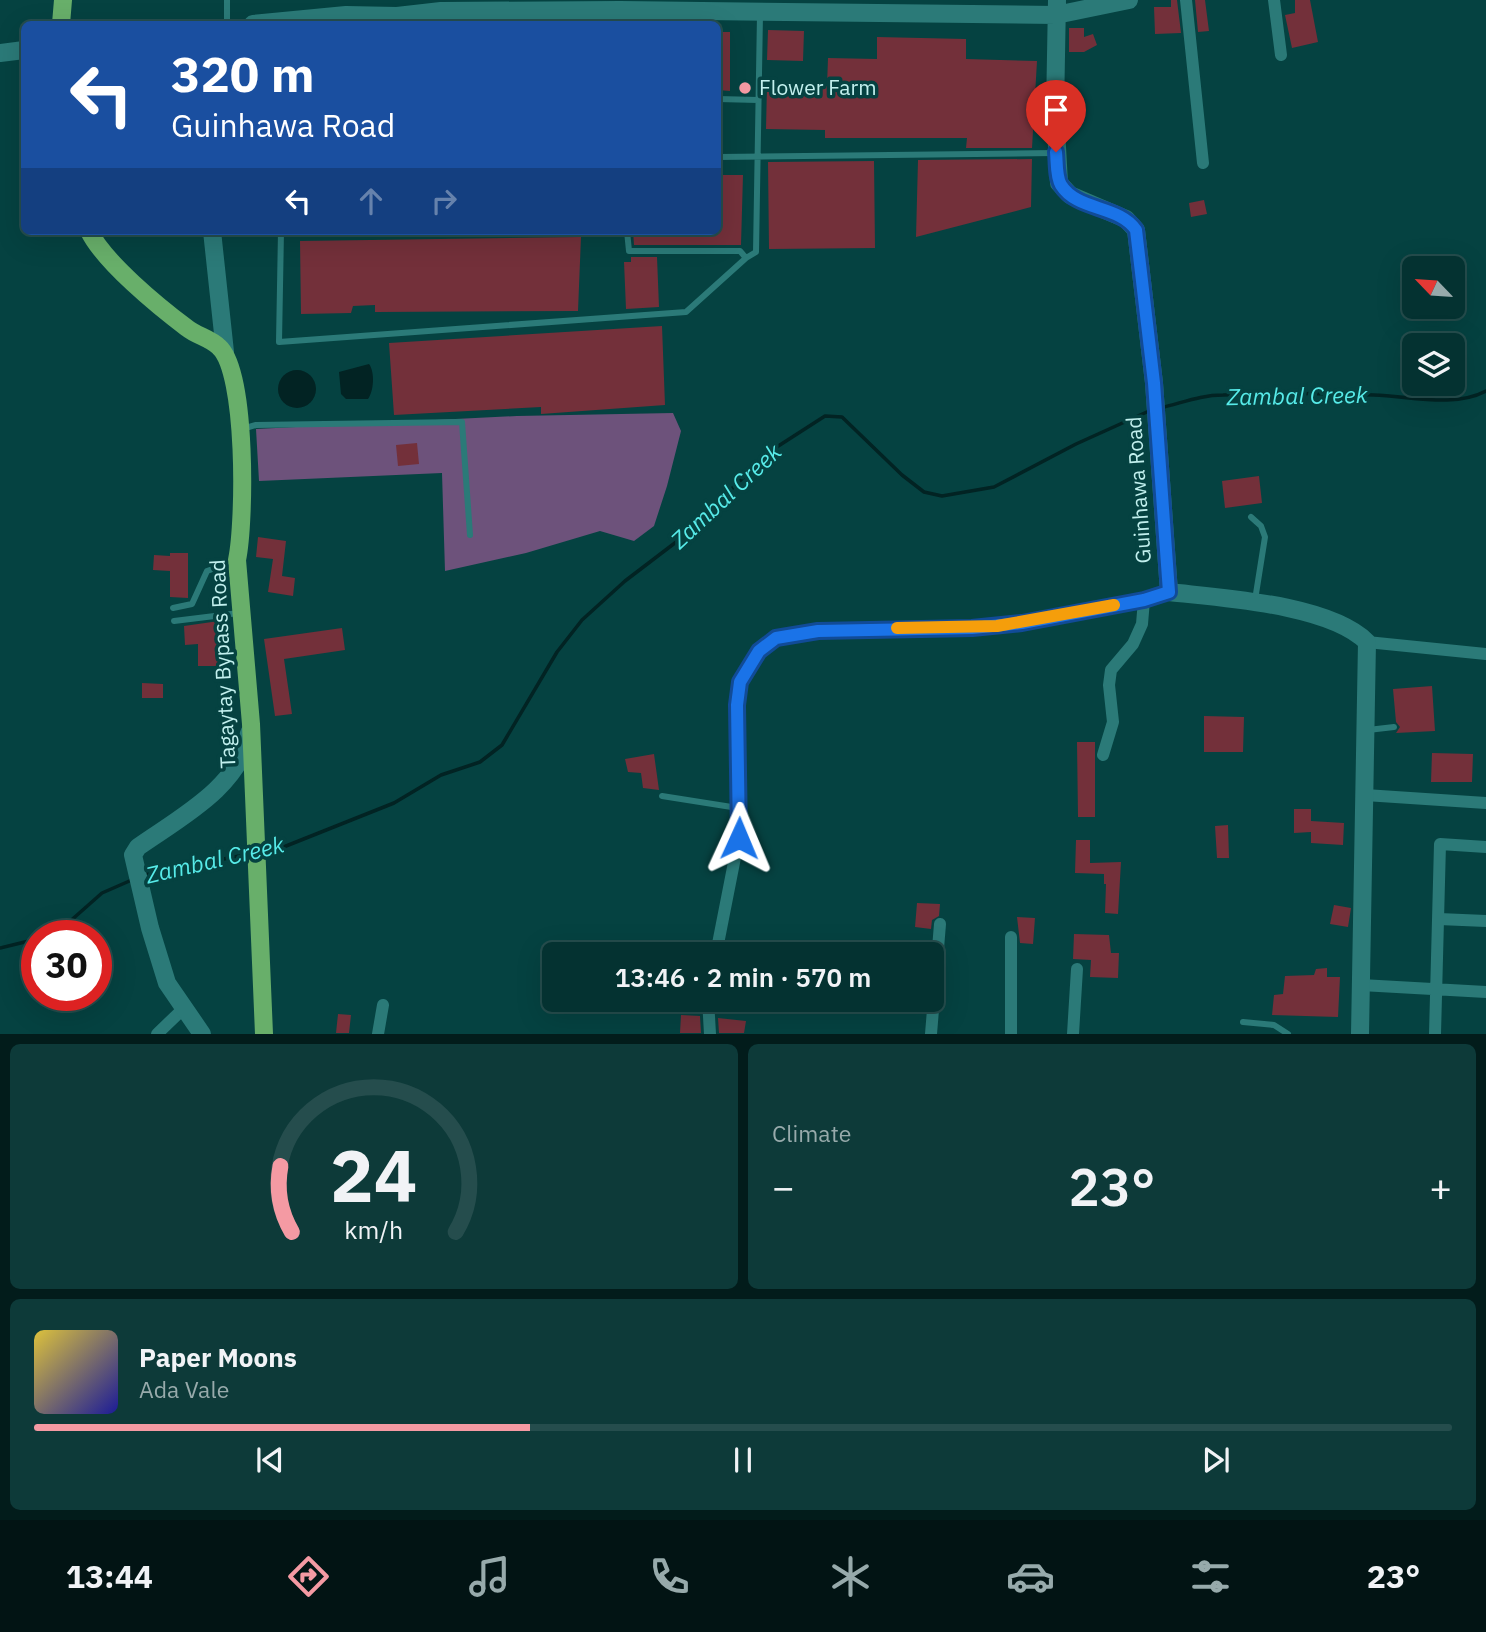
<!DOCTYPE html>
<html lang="en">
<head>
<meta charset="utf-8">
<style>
	:root { --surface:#043231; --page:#0d3a39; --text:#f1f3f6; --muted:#97aaab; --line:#254d4d; --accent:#f49aa3 }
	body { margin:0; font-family:"IBM Plex Sans",sans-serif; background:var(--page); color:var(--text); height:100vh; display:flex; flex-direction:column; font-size:26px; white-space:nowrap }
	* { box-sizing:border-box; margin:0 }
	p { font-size:23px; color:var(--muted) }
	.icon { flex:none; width:38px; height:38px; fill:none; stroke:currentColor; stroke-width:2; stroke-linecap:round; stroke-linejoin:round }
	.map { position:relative; height:1034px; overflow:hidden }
	.drawer { display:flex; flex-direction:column; gap:10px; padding:10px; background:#021c1b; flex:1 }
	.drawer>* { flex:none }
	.banner { position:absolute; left:21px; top:21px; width:700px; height:214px; border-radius:10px; box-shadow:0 7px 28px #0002,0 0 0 2px var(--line); background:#1a4fa0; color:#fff; overflow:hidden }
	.needle { width:46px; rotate:295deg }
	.tools { position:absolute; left:1402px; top:256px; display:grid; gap:14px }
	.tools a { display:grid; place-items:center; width:63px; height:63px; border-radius:10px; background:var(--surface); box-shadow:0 7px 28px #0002,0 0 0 2px var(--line); font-size:35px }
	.speed { position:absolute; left:21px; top:920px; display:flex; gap:14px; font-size:35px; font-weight:700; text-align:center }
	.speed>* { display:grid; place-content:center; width:91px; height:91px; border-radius:50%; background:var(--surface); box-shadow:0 7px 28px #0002,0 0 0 2px var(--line); line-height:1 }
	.speed .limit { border:10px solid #d22; background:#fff; color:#111 }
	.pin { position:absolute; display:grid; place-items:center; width:60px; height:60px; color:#fff; margin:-72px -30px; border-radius:50% 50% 50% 0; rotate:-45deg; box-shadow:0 0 7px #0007 }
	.pin .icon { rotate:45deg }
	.me { position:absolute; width:77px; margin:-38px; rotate:1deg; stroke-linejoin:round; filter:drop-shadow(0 0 5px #0008) }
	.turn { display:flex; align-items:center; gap:24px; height:147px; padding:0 35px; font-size:32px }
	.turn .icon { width:91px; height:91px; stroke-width:2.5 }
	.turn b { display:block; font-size:49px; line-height:60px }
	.lanes { display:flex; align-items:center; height:66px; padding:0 35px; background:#0003; justify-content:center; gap:35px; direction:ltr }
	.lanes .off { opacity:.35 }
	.big { font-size:52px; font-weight:600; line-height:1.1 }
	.drawer .widget { flex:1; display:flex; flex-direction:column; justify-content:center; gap:10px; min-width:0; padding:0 24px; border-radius:10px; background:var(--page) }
	.drawer .dial { align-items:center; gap:0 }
	.dial svg { height:182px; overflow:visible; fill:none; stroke:var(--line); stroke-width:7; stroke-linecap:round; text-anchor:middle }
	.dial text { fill:var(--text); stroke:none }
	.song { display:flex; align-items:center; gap:21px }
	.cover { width:84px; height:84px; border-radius:10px; background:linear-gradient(135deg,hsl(50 70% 55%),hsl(240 70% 35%)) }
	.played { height:7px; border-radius:4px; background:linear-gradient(90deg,var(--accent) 35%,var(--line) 35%) }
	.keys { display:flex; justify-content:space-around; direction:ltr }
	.heat { display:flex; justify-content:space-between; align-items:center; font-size:38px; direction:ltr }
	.drawer .tiles { flex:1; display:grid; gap:10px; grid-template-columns:1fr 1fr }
	.widget:last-child { grid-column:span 2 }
	.trip { position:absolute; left:542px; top:942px; width:402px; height:70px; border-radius:10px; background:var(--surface); box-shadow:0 7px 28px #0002,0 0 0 2px var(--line); font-weight:600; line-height:70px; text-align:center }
	.tabs { display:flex; height:112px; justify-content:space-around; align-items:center; background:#021414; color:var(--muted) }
	.tabs .icon { width:49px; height:49px }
	.tabs .on { color:var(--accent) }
	.tabs b { font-size:32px; color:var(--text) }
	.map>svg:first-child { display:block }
	.green { fill:#6d527b }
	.water { fill:#022323 }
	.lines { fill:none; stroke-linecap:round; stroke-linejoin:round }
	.stream { stroke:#022323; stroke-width:3.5 }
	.building { fill:#73303a }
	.lane { stroke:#2b7a78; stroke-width:6 }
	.street { stroke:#2b7a78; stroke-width:12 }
	.secondary { stroke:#2b7a78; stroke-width:18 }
	.primary { stroke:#68af6a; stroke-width:18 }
	.route-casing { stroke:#114b97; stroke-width:18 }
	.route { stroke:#1a73e8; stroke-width:12 }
	.slow { stroke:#f59e0b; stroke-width:12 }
	.poi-dot { fill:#f49aa3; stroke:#054241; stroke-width:2.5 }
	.labels { text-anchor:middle; stroke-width:7; stroke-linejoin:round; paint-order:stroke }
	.poi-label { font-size:21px; fill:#c2f0ee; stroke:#054241; text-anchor:start }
	.street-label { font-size:21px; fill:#c2f0ee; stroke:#054241 }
	.water-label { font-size:23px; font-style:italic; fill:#57ebe9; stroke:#054241 }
</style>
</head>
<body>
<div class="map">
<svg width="1486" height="1034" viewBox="0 0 1486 1034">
	<rect width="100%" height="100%" fill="#054241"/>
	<!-- green -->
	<path class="green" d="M 673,413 L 681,431 L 667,486 L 654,526 L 634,541 L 600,531 L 526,553 L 445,571 L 442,473 L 259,481 L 256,429 L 517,416 Z"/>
	<!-- water -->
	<path class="water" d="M 369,364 C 375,372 374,391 368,399 L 346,399 L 341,394 L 339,372 Z
		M278 389a19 19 0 1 1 38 0a19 19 0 1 1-38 0Z"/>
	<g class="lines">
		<!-- stream -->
		<path class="stream" d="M 1160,408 C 1182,403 1200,395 1223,395 C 1273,393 1324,393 1374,395 C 1410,396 1454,408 1486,391
			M 261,852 L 276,850 L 394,803 L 441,775 L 480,762 L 502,745 L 557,652 L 582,620 L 625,581 L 684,536 L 769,452 L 825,416 L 842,417 L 902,475 L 924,492 L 942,496 L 994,487 L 1076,444 L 1149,411
			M 144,874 L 250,854
			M 45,936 L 59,931 L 102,893 L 134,879
			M 0,948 L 37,939"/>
	</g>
	<!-- building -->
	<path class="building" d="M 1171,0 L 1177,0 L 1181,33 L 1155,34 L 1154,7 L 1171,7 Z
		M 1195,0 L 1205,0 L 1209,31 L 1198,32 Z
		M 1295,0 L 1310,0 L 1318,42 L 1292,48 L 1285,15 L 1295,13 Z
		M 1069,28 L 1084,28 L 1084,37 L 1093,34 L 1097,45 L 1084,52 L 1069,52 Z
		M 768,30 L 804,31 L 803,61 L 767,60 Z
		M 718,32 L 730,32 L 730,91 L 718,90 Z
		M 877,37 L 966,39 L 966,59 L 1037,61 L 1032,148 L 966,148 L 967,138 L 825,138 L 825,130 L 766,129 L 767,85 L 827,86 L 828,58 L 877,59 Z
		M 1032,159 L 1031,207 L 916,237 L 918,160 Z
		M 874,161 L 875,248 L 769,249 L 768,162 Z
		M 718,175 L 743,175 L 741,245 L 634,245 L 633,231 L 718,231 Z
		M 1204,200 L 1207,214 L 1191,217 L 1189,203 Z
		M 581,237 L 578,311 L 375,312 L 375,305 L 353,306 L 351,313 L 301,314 L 300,241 Z
		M 631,257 L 657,257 L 659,307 L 626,309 L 624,262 L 631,262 Z
		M 662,326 L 665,405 L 541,414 L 541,407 L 394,415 L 389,343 Z
		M 417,443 L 419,464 L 398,466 L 396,445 Z
		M 1259,476 L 1262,503 L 1225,508 L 1222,481 Z
		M 258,537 L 286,541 L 282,576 L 295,578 L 293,596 L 268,592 L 273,559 L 256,557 Z
		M 170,553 L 188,553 L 188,598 L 170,597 L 170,571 L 153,570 L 154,555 L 170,556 Z
		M 219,621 L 220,646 L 226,646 L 226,666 L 198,666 L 198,644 L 185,645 L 184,626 Z
		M 342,628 L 345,650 L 284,659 L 292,714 L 275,716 L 264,639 Z
		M 142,683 L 163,684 L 163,698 L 142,698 Z
		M 1432,686 L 1435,731 L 1396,733 L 1400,727 L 1396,722 L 1393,689 Z
		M 1204,716 L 1244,717 L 1243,752 L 1204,752 Z
		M 1077,742 L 1095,742 L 1095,817 L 1078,817 Z
		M 1432,753 L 1473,754 L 1472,782 L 1431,782 Z
		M 654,754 L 659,790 L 643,788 L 641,773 L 628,772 L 625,759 Z
		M 1294,809 L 1311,809 L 1311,821 L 1344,823 L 1343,845 L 1311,843 L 1311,832 L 1294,833 Z
		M 1228,825 L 1229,858 L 1217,858 L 1215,826 Z
		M 1076,840 L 1090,840 L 1090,863 L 1121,862 L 1118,914 L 1105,913 L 1106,884 L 1104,884 L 1104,874 L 1075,873 Z
		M 917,903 L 940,904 L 939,916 L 932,920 L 931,929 L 915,927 Z
		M 1334,905 L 1351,908 L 1348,927 L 1330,924 Z
		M 1017,917 L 1035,918 L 1033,944 L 1020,943 Z
		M 1074,934 L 1109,935 L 1111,953 L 1119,953 L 1118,978 L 1090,977 L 1091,960 L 1073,959 Z
		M 1327,968 L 1327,977 L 1340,977 L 1338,1017 L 1272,1015 L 1274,995 L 1283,994 L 1285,976 L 1314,975 L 1316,969 Z
		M 907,999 L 925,999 L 924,1013 L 907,1013 Z
		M 338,1014 L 351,1015 L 349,1033 L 336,1033 Z
		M 681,1015 L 700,1016 L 701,1033 L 680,1033 Z
		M 718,1018 L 746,1021 L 744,1033 L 719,1033 Z"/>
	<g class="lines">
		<!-- lane -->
		<path class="lane" d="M 227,0 L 227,24
			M 718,99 L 758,100
			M 718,157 L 1054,153
			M 281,231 L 279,342 L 686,312 L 746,258 L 740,251 L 629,251 L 627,231
			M 746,258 L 756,252 L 760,14
			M 242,429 L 256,425 L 462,422 L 470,535
			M 1251,517 L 1261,526 L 1265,537 L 1255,600
			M 173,608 L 192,604 L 207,571 L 235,561
			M 174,621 L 239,613
			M 1368,730 L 1394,727
			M 662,796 L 738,808
			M 1243,1022 L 1274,1025 L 1288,1034"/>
		<!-- street -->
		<path class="street" d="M 1186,0 L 1203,163
			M 1274,0 L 1281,55
			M 1367,642 L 1486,654
			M 1103,755 L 1113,722 L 1109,685 L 1111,670 L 1133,644 L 1142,624 L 1144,600
			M 1365,795 L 1486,803
			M 1439,919 L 1486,921
			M 716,954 L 739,837 L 737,705 L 740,682 L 759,651 L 776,637 L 818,631 L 972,628 L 1022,623 L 1144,600 L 1169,592
			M 1361,985 L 1486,992
			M 708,999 L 710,1034
			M 157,1034 L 183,1009
			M 378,1034 L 383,1005
			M 931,1034 L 940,924
			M 1011,1034 L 1011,937
			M 1073,1034 L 1077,969
			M 1435,1034 L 1440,844 L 1486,847"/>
		<!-- secondary -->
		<path class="secondary" d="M 1057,0 L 1055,111 L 1059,183 L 1070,195 L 1126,219 L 1136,230 L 1154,383 L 1169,592 C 1221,598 1329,604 1367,642 L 1360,1034
			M 253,24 L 346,15 L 397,16 L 441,11 L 620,10 L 1056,15 L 1129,0
			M 0,53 L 24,50
			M 212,231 L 225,352
			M 202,1034 L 167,983 L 150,928 L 133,855 L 138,847 C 179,818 241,786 249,733"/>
		<!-- primary -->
		<path class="primary" d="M 61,24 L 63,0
			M 89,231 C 104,262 159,307 187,328 C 197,336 210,338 219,347 C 247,372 245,522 237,560 L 251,724 L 264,1034"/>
	</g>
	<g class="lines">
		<!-- route casing -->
		<g class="route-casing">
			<path id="route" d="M 739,838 L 737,705 L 740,682 L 759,651 L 776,638 L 818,631 L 972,628 L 1022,623 L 1144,600 L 1169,592 L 1154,383 L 1136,230 C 1119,205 1077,211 1061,185 C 1056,177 1057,162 1056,152"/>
		</g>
		<!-- route -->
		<use href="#route" class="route"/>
		<!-- slow -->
		<path class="slow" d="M 897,628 L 997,626 L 1114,605"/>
	</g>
	<!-- markers -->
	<circle class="poi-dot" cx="745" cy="88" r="7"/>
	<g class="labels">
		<!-- poi labels -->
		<g class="poi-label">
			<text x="759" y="95">Flower Farm</text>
		</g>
		<!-- street labels -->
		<g class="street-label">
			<text transform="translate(1139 490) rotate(-94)" y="7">Guinhawa Road</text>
			<text transform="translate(223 664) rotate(-93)" y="7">Tagaytay Bypass Road</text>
		</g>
		<!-- water labels -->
		<g class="water-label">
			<text transform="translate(1297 396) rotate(-1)" y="8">Zambal Creek</text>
			<text transform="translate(726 496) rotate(-43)" y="8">Zambal Creek</text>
			<text transform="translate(215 860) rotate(-13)" y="8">Zambal Creek</text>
		</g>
	</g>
</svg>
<div class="tools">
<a><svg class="needle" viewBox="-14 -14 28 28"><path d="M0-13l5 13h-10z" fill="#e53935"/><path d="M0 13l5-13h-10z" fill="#97aaab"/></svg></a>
<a><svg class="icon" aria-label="layers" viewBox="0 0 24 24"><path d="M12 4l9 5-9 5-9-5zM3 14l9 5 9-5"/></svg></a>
</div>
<div class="speed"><div class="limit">30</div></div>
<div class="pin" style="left:1056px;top:152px;background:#d93025"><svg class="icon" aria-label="arrive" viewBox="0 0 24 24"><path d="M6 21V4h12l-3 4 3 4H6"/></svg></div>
<svg class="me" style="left:739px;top:838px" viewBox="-20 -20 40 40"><path d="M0-17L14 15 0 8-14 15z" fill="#1a73e8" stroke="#fff" stroke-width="4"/></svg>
<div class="trip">13:46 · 2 min · 570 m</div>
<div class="banner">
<div class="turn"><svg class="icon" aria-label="left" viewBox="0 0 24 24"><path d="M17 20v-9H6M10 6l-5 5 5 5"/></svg><div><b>320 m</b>Guinhawa Road</div></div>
<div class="lanes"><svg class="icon" aria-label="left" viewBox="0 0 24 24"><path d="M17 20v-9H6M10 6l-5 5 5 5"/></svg><svg class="icon off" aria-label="ahead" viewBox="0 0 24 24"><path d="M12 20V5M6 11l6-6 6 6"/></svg><svg class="icon off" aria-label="right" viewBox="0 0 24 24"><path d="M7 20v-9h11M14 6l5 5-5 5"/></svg></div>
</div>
</div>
<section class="drawer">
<div class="tiles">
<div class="widget dial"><svg viewBox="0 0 100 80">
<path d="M14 69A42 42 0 1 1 86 69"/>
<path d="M14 69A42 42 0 0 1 9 40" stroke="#f49aa3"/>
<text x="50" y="56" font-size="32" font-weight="700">24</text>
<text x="50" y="72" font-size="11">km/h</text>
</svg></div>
<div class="widget"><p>Climate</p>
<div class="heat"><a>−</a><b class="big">23°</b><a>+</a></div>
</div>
<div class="widget">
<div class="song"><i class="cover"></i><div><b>Paper Moons</b><p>Ada Vale</p></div></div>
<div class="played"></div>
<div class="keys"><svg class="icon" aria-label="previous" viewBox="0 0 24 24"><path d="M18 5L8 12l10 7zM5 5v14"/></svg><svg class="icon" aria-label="pause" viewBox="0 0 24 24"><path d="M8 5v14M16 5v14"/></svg><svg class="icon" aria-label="next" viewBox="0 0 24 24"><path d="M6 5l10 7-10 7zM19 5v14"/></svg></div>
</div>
</div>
</section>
<nav class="tabs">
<b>13:44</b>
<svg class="icon on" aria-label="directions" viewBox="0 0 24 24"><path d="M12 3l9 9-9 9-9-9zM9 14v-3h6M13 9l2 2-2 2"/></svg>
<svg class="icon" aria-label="music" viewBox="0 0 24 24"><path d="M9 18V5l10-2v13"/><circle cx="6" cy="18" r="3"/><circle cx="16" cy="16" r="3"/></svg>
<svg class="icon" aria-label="phone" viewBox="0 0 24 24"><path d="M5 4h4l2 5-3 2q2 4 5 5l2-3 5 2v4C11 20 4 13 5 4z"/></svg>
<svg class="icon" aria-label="climate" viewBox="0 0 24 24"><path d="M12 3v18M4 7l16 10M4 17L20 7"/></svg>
<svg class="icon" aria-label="car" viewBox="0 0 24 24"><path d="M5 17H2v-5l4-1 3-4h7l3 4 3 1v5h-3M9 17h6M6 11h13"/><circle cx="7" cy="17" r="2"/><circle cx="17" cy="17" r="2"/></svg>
<svg class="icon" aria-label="filters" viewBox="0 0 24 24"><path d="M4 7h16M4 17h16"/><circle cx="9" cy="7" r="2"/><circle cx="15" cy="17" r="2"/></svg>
<b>23°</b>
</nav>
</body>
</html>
